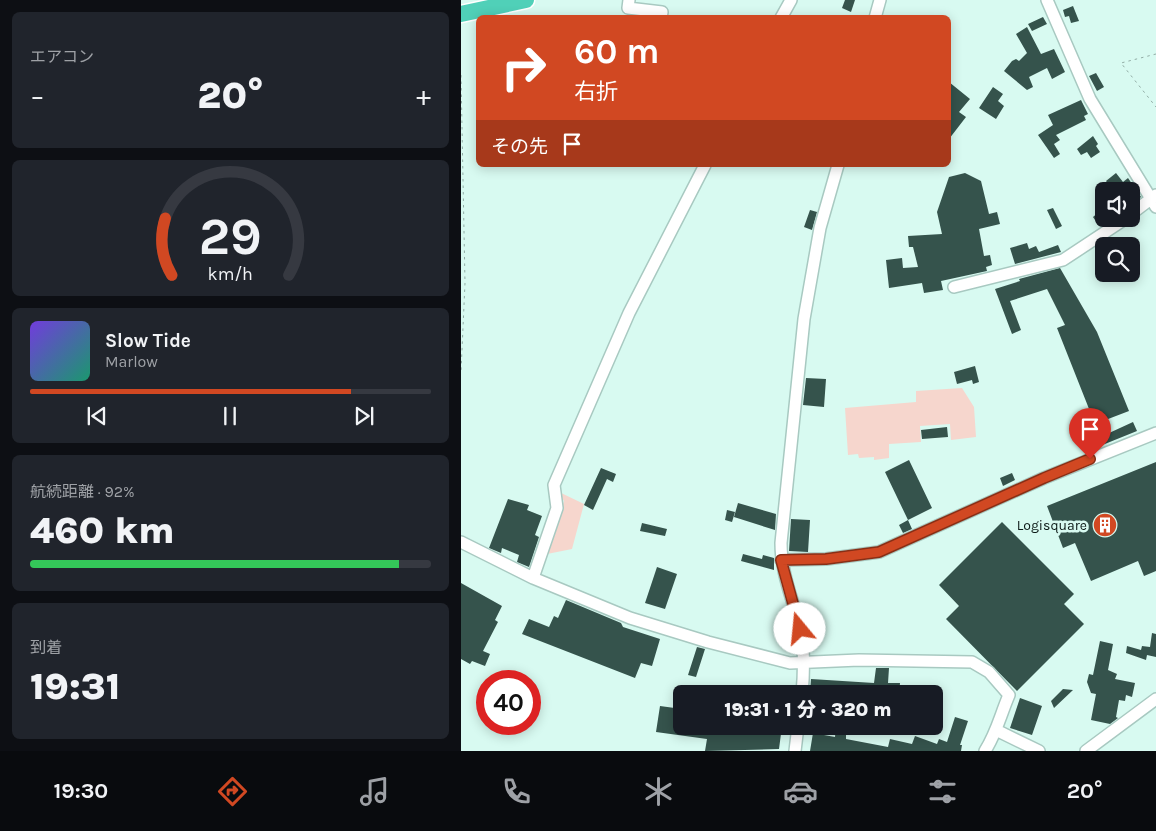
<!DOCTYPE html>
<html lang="ja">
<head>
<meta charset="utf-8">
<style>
	:root { --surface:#171b24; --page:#20242c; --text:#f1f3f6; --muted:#9ea1a6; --line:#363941; --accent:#d14822 }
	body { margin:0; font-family:Karla,"Noto Sans JP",sans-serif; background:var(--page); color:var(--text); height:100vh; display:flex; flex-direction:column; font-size:19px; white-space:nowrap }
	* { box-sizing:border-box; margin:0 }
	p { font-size:16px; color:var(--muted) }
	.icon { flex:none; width:28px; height:28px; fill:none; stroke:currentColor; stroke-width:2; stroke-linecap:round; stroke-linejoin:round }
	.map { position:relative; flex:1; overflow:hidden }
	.side { display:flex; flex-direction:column; gap:12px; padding:12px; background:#0d0f14; width:461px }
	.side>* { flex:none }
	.banner { position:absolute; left:15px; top:15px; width:475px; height:152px; border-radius:8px; box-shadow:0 2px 12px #0003; background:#d14822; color:#fff; overflow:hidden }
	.buttons { position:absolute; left:634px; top:182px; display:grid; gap:10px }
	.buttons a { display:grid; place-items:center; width:45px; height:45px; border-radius:8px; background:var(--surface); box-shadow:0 2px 12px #0003; font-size:25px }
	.speed { position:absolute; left:15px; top:670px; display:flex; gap:10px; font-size:25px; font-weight:700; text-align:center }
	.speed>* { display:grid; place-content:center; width:65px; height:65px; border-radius:50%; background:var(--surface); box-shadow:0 2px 12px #0003; line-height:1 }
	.speed .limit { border:8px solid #d22; background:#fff; color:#111 }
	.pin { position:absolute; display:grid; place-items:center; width:42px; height:42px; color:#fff; margin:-51px -21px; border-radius:50% 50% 50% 0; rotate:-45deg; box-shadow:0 0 5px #0007 }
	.pin .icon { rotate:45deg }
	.me { position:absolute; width:55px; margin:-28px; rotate:343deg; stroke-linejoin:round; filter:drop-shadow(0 0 4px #0008) }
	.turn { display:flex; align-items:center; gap:18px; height:105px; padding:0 15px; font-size:22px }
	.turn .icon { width:65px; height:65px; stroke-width:2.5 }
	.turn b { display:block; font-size:35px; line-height:42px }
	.then { display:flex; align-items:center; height:48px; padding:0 15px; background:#0003; gap:10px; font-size:19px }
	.big { font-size:38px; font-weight:800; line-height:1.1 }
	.side .tile { flex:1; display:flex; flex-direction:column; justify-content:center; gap:8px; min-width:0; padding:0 18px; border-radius:8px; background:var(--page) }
	.side .dial { align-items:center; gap:0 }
	.dial svg { height:130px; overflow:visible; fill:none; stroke:var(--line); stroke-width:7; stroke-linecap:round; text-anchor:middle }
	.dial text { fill:var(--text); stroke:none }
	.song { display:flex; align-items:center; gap:15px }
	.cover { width:60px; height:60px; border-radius:8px; background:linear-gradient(135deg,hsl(260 70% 55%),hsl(160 70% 35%)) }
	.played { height:5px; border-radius:2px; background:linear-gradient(90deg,var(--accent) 80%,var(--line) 80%) }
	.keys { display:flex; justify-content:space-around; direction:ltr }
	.heat { display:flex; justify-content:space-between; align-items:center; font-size:28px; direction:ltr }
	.charge { height:8px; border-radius:4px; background:linear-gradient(90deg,#34c759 92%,var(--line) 0) }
	.trip { position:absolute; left:212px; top:685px; width:270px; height:50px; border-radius:8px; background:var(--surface); box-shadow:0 2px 12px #0003; font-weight:800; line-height:50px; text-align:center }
	.dock { display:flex; height:80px; justify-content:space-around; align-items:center; background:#090b0e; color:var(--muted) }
	.dock .icon { width:35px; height:35px }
	.dock .selected { color:var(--accent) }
	.dock b { font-size:22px; color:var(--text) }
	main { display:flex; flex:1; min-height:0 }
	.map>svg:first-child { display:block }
	.green { fill:#f6d6cd }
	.building { fill:#35534c }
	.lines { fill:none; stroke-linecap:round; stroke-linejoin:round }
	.minor-casing { stroke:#a8c9c1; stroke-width:14 }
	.highway-casing { stroke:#fff; stroke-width:19 }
	.path { stroke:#91aca5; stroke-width:1; stroke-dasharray:2.5 4; stroke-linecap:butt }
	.minor { stroke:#fff; stroke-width:11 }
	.highway { stroke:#50d0b8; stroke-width:16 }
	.route-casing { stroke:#882f16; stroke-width:12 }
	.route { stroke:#d14822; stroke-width:9 }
	.labels { text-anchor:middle; stroke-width:5; stroke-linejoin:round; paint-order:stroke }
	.poi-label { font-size:14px; fill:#0b1815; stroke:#d8faf1; text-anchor:end }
</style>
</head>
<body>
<main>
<section class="side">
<div class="tile"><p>エアコン</p>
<div class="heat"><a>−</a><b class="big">20°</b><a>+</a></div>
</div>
<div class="tile dial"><svg viewBox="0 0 100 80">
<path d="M14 69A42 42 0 1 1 86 69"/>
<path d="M14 69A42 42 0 0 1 10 34" stroke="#d14822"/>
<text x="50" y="56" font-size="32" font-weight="700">29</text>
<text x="50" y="72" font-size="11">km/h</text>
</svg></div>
<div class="tile">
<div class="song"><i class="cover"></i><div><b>Slow Tide</b><p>Marlow</p></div></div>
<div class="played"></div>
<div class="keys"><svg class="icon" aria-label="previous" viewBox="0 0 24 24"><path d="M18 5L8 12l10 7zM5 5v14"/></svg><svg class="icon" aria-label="pause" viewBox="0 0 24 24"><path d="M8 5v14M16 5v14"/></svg><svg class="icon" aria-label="next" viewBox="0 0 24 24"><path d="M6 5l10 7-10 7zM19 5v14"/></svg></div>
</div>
<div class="tile"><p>航続距離 · 92%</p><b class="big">460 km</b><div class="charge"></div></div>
<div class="tile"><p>到着</p><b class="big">19:31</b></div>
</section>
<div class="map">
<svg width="695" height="751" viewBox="0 0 695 751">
	<rect width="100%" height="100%" fill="#d8faf1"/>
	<!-- green -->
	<path class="green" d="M 501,388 L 513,407 L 515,437 L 490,440 L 489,424 L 459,426 L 460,442 L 428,444 L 428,458 L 413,460 L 413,457 L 398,458 L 397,454 L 387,455 L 384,408 L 455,402 L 455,391 Z
		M 96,491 L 123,504 L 111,549 L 86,554 L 103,501 Z"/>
	<!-- building -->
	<path class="building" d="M 384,0 L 394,0 L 390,12 L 381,8 Z
		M 612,6 L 618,21 L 610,23 L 608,16 L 604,17 L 602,10 Z
		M 582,17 L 586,24 L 571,31 L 567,24 Z
		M 566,27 L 580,54 L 593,49 L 604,72 L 591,79 L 586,68 L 568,77 L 572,87 L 566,90 L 543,71 L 551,61 L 555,59 L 558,61 L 566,53 L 555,34 Z
		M 635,73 L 643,87 L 636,91 L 628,76 Z
		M 488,82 L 509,99 L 498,112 L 505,117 L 488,139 Z
		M 532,87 L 542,94 L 537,101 L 543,106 L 535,119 L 518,108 Z
		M 620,100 L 627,114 L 623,116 L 625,120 L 595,135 L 599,140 L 593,144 L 599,154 L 593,158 L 577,135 L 592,125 L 587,115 Z
		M 632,136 L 637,144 L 635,146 L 639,152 L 630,158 L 626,152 L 620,155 L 616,149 Z
		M 504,173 L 520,181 L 528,214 L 536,212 L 539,224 L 518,229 L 523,256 L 529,255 L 531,265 L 525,267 L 526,271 L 480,281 L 482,290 L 463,293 L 461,283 L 428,288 L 425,260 L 441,258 L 442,268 L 457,267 L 452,247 L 448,247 L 447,236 L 481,234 L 476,212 L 488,177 Z
		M 655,173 L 662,182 L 667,178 L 680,197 L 670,205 L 670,191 L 652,191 L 645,181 Z
		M 642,197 L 642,223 L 638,226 L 632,217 L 639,211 L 634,204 Z
		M 592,208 L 601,226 L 595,229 L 586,210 Z
		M 349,210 L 356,212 L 351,230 L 343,227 Z
		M 566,243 L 568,249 L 575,246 L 578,252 L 597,245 L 600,252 L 554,264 L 549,248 Z
		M 599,268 L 636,332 L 668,411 L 634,424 L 596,328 L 604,325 L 586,289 L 549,301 L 560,330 L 551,334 L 534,289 L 559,281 L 558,279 Z
		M 514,366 L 518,382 L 512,384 L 511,380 L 496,384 L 493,372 Z
		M 345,378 L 365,379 L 363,407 L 342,405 Z
		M 672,422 L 676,431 L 624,452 L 622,445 Z
		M 486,427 L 487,437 L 461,439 L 460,430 Z
		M 448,460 L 471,508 L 447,520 L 424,472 Z
		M 695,462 L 695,571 L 683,576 L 677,561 L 630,581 L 614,543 L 602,548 L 586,506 Z
		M 140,468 L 155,474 L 152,482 L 146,479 L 132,510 L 123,505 Z
		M 551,473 L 554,480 L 542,486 L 539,478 Z
		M 47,499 L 68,505 L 66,510 L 81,516 L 74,535 L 78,537 L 68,567 L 56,562 L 58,555 L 41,548 L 40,553 L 28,548 Z
		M 277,503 L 315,514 L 314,530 L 273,517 Z
		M 266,510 L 274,512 L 271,522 L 264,520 Z
		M 330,519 L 349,520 L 347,552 L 328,551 Z
		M 447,520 L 451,529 L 442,533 L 438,525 Z
		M 541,522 L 613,594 L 603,604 L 623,624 L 556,691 L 485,619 L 498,606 L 478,585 Z
		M 181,523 L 206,529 L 204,536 L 179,531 Z
		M 282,554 L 301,559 L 302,555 L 313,558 L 313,570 L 280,561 Z
		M 196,567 L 216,574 L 204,609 L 184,603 Z
		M 0,583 L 41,606 L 34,620 L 37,622 L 22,651 L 29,654 L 24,666 L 11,661 L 9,664 L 0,659 Z
		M 105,600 L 160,623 L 162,627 L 199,639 L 191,666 L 180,663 L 174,678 L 61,634 L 68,619 L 88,627 L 93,616 L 97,618 Z
		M 691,633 L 695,634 L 695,657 L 686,655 L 685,660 L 665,653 L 666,646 L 680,650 L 681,646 L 689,647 Z
		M 639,641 L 652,644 L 647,670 L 656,674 L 654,679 L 674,683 L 671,697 L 665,695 L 664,701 L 658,700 L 655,717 L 657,718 L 649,724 L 630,720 L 635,694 L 630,693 L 626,682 L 628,674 L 632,675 Z
		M 236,647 L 244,649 L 235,677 L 227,675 Z
		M 415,668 L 428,668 L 427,683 L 439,683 L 438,694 L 382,692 L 380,694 L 349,694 L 350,679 L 413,683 Z
		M 602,689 L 612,690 L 593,708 L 590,701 Z
		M 559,698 L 581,706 L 571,735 L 549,728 Z
		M 199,706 L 221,709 L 221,726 L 321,726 L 318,749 L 244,751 L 246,739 L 195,732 Z
		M 494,717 L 507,721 L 499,745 L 501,745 L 500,751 L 349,751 L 352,733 L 374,737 L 375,726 L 385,726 L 385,739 L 427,747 L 429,739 L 451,744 L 454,736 L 476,744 L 478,739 L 486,742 Z"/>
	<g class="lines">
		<!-- minor casing -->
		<g class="minor-casing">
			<path id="minor" d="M 168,0 L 167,8 L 201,12 L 200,18
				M 586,0 L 629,99 L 695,207
				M 320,18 L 330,0
				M 414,18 L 419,0
				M 670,214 L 695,195
				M 493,287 L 602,260 L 664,219
				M 0,542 L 72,578 L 169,618 L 247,642 L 329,663 L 398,660 L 511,662 L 528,672 L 548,695 C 539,716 536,732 524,751
				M 320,560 L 365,559 L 418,552 L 583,478 L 695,433
				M 72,578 L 96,508 L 93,485 L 168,313 L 244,165
				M 341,694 C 343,672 344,650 339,629 C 332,599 320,574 320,543 L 343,319 L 359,228 L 377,165
				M 537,731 L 578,751
				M 334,751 L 337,726
				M 625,751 L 695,699"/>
		</g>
		<!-- highway casing -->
		<g class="highway-casing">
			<path id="highway" d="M 0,14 L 65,0"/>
		</g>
		<!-- path -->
		<path class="path" d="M 695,54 L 660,63 L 695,107
			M 0,75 L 4,283 L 0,372"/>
		<!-- minor -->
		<use href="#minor" class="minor"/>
		<!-- highway -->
		<use href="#highway" class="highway"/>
	</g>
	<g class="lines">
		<!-- route casing -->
		<g class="route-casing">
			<path id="route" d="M 339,629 L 320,560 L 365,559 L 418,552 L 583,478 L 629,459"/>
		</g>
		<!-- route -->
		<use href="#route" class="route"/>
	</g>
	<!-- icons -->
	<defs>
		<g id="building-disc" transform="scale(1.25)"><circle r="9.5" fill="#d14822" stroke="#d8faf1"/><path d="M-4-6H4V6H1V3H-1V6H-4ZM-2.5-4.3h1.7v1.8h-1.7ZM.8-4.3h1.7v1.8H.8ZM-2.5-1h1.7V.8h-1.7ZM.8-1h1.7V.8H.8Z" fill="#fff"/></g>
	</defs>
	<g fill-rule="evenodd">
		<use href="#building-disc" x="644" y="525"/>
	</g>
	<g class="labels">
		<!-- poi labels -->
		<g class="poi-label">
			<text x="626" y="530">Logisquare</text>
		</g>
	</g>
</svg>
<div class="buttons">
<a><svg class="icon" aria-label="sound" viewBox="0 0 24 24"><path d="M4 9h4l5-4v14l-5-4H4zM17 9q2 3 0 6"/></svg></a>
<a><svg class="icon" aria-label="search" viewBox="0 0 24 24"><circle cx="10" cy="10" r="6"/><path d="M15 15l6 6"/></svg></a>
</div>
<div class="speed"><div class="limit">40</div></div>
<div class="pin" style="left:629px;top:459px;background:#d93025"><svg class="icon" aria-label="arrive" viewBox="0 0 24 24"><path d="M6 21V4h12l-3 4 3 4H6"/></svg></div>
<svg class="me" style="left:339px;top:629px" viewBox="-20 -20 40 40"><circle r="19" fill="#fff"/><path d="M0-13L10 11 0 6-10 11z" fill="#d14822"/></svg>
<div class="trip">19:31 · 1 分 · 320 m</div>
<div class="banner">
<div class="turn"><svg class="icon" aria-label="right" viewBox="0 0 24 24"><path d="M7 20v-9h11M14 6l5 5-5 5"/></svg><div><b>60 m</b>右折</div></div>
<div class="then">その先<svg class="icon" aria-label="arrive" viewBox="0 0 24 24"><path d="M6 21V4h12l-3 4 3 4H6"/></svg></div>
</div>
</div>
</main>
<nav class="dock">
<b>19:30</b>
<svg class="icon selected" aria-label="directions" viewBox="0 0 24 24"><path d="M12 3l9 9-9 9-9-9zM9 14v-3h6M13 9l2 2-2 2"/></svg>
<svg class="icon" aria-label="music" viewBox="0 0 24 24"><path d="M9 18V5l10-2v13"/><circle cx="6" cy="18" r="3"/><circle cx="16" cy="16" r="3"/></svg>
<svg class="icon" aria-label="phone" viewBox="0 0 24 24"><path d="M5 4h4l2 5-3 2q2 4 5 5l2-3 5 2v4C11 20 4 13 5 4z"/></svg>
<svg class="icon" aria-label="climate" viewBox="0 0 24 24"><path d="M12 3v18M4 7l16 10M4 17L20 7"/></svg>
<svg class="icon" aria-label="car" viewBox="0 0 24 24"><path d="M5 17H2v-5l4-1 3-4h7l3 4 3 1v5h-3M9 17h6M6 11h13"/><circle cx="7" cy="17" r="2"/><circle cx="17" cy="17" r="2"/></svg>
<svg class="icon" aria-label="filters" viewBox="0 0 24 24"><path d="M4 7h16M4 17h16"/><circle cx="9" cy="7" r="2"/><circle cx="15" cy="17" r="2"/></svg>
<b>20°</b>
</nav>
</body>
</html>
